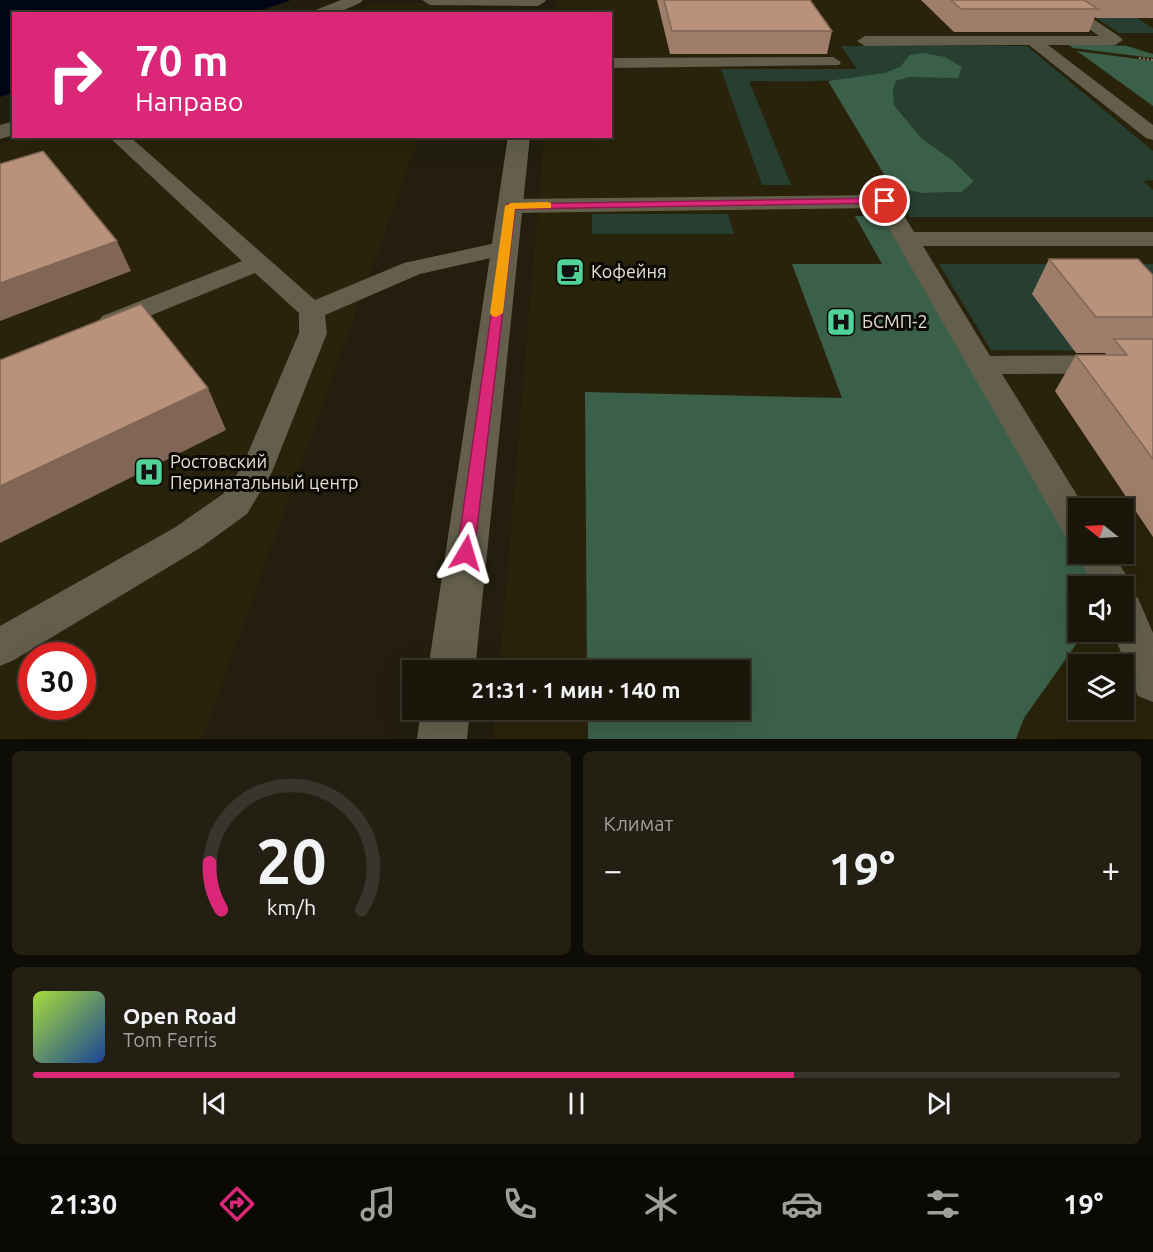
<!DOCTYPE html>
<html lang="ru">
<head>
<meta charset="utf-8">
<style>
	:root { --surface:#1a160a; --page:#231f13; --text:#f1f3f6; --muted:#9f9f9c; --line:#38352b; --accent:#db2777 }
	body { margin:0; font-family:Ubuntu,sans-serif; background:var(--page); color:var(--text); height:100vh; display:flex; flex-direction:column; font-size:22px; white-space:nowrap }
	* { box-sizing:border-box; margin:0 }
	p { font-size:20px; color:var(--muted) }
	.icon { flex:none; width:33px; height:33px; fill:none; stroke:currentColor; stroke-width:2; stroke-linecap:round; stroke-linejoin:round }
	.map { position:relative; height:739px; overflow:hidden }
	.drawer { display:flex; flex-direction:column; gap:12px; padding:12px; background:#0e0c06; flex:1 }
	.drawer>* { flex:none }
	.banner { position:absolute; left:12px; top:12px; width:600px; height:126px; border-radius:0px; box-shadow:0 6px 24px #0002,0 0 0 2px var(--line); background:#db2777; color:#fff; overflow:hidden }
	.needle { width:39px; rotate:288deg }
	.buttons { position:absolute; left:1068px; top:498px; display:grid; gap:12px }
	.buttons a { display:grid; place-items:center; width:66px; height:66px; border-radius:0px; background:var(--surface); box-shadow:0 6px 24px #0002,0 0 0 2px var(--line); font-size:30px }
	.speed { position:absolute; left:18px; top:642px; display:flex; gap:12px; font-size:30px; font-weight:700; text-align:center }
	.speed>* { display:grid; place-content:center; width:78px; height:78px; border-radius:50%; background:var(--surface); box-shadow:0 6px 24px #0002,0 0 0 2px var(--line); line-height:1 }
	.speed .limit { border:9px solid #d22; background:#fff; color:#111 }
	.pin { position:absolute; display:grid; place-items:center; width:51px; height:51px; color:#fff; margin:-26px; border:3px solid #fff; border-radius:50%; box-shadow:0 2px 6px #0007 }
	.me { position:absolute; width:66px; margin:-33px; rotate:7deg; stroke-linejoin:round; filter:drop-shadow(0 0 4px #0008) }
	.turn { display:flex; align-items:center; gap:21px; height:126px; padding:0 24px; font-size:27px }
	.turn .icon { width:78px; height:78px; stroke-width:2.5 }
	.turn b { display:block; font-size:42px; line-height:51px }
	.big { font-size:45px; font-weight:700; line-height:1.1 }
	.drawer .card { flex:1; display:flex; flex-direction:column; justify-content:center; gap:9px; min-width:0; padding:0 21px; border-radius:9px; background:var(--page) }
	.drawer .dial { align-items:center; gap:0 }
	.dial svg { height:156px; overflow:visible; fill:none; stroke:var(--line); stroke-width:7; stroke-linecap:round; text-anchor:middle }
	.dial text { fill:var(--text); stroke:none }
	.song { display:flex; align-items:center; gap:18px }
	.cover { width:72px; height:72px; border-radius:9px; background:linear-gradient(135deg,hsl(80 70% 55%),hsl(220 70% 35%)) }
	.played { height:6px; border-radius:3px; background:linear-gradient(90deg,var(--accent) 70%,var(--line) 70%) }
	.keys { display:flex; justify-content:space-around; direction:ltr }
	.heat { display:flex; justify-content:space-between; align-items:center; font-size:33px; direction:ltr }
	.drawer .tiles { flex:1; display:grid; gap:12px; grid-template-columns:1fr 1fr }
	.card:last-child { grid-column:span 2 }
	.trip { position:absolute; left:402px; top:660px; width:348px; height:60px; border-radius:0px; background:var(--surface); box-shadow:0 6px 24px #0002,0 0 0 2px var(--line); font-weight:700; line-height:60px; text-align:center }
	.tabs { display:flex; height:96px; justify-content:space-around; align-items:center; background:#0a0904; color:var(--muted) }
	.tabs .icon { width:42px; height:42px }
	.tabs .current { color:var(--accent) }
	.tabs b { font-size:27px; color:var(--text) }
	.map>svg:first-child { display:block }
	.built { fill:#2a230b; fill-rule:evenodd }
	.green { fill:#263f30 }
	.forest { fill:#3b604a }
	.water { fill:#000716 }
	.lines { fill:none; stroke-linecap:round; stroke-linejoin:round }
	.path { stroke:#837f71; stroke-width:2; stroke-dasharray:2 2; stroke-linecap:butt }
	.lane { fill:#645f4c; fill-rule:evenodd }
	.street { fill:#645f4c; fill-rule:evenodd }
	.wall { fill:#9e7e6a }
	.shaded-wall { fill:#816656 }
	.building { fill:#b8927b; stroke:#816656; stroke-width:1.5 }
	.route { fill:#db2777; stroke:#8e194d; stroke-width:1.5 }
	.slow { fill:#f59e0b }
	.labels { text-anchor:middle; stroke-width:6; stroke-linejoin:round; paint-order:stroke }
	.poi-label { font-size:18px; fill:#e3e0d5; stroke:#0a0803; text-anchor:start }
</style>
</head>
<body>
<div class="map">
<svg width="1153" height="739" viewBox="0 0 1153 739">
	<rect width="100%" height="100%" fill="#231e0d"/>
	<!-- built -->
	<path class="built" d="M 556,0 L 1153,0 L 1153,739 L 493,739 L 495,710 L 740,710 L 740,670 L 499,670 L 544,137 L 610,136 L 610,14 L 555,13 ZM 1078,508 L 1124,508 L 1124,554 L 1078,554 ZM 1078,586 L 1124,586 L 1124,632 L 1078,632 ZM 1078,664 L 1124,664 L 1124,710 L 1078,710 Z
		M 372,3 L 468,3 L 464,13 L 346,14 Z
		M 25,136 L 419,137 L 202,739 L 0,739 L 0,146 ZM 32,656 L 82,656 L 82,706 L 32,706 Z"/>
	<!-- green -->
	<path class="green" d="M 1070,0 L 1107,0 L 1153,28 L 1153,33 L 1119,33 Z
		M 841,46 L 1027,46 L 1153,151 L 1153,180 L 1143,181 L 1153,190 L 1153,217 L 909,217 L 891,186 L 921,193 L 962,192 L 974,181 L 952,160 L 921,138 L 894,105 L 893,90 L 896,81 L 909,77 L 958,77 L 910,55 C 907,59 904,64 901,66 C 878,85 780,81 749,81 L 791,185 L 762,185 L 721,69 L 857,69 Z
		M 592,214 L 728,214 L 734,234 L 592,234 Z
		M 939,264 L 1153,264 L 1153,351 L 991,350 Z"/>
	<!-- forest -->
	<path class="forest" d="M 1066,43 L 1127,46 L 1153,54 L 1153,58 L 1073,48 Z
		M 1077,51 L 1153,61 L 1153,106 Z
		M 923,53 L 945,57 L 962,67 L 958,78 L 909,77 L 896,81 L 893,90 L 894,105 L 921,138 L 952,160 L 974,181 L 962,192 L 921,193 L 891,186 L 828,81 L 885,73 L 900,67 L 910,55 Z
		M 855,216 L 882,216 L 1095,586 L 1078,586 L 1078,632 L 1085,632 L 1024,718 L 1016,739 L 588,739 L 588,710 L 740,710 L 740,670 L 587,670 L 585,392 L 842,398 L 792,264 L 882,264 Z"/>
	<!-- water -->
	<path class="water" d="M 0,0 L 291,0 L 250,14 L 14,14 L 13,93 L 0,97 Z"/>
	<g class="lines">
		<!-- path -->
		<path class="path" d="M 1139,58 L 1153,60"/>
		<!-- lane -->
		<path class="lane" d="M 1049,0 L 1065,0 L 1120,37 L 1123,40 L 1115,45 L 1048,45 L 1153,125 L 1153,140 L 1146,138 L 1029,45 L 865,46 L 857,41 L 865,36 L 1099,36 Z
			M 833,57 L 841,62 L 839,65 L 610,68 L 610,58 Z
			M 108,136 L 129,136 L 315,300 L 404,263 L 505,241 L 513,243 L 517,248 L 513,253 L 420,274 L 325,315 L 327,333 L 272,472 L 247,514 L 200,548 L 14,660 L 0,666 L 0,626 L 174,528 L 223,494 L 242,467 L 299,333 L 299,313 L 255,273 L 120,328 L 111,330 L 102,328 L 98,322 L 102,316 L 242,261 Z
			M 884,195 L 892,196 L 914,232 L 1153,232 L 1153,246 L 923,246 L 990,356 L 1153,355 L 1153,373 L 1002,374 L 1085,508 L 1078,508 L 1078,541 L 1066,537 L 877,208 L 511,213 L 503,211 L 500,206 L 503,201 L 511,199 Z
			M 1078,549 L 1078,554 L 1113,554 L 1133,586 L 1129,594 L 1138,598 L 1153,633 L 1153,702 L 1138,696 L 1113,632 L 1124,632 L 1124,586 L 1094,586 L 1076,554 Z"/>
		<!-- street -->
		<path class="street" d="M 341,0 L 363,0 L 360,3 L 335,14 L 311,14 L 313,11 Z
			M 422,0 L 545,0 L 546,1 L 538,6 L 430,5 Z
			M 14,121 L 14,135 L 0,139 L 0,125 Z
			M 508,136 L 530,136 L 475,670 L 428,670 Z
			M 421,710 L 470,710 L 467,739 L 417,739 Z"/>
	</g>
	<!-- wall -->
	<path class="wall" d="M 657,0 L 810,0 L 832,31 L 827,54 L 670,54 Z
		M 921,0 L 1153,0 L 1153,18 L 1096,18 L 1095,17 L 1089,32 L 954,32 Z
		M 1049,259 L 1153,275 L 1153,537 L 1055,391 L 1076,355 L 1105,355 L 1106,353 L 1076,353 L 1032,294 Z"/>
	<!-- shaded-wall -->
	<path class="shaded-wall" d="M 117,241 L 131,271 L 0,321 L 0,283 Z
		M 208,388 L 226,430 L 0,543 L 0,486 Z"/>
	<!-- building -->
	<path class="building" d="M 664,0 L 810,0 L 832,31 L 672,31 Z
		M 951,0 L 1084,0 L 1098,9 L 961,9 Z
		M 43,151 L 117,241 L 0,283 L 0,164 Z
		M 1049,259 L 1138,259 L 1153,275 L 1153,317 L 1096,317 Z
		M 141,304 L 208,388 L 0,486 L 0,360 Z
		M 1114,339 L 1153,339 L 1153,459 L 1076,355 L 1127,355 Z"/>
	<!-- route -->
	<path class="route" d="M 885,198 L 888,199 L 888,203 L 515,209 L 474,553 L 472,558 L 466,560 L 460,558 L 457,553 L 507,204 Z"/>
	<!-- slow -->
	<path class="slow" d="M 547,202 L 551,203 L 551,208 L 515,209 L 503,313 L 496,317 L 492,316 L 490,313 L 505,206 L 511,203 Z"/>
	<!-- icons -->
	<defs>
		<g id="cafe-square" transform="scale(1.5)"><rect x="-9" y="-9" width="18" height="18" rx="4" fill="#51d398" stroke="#0a0803"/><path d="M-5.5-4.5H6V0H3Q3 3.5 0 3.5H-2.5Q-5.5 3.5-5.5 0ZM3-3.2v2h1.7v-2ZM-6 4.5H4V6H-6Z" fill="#111"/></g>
		<g id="hospital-square" transform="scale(1.5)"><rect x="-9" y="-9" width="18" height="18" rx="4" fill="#51d398" stroke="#0a0803"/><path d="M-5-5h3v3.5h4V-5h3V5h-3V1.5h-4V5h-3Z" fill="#111"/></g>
	</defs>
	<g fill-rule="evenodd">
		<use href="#cafe-square" x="570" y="272"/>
		<use href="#hospital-square" x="841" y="322"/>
		<use href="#hospital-square" x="149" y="472"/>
	</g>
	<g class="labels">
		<!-- poi labels -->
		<g class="poi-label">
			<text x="591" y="278">Кофейня</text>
			<text x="862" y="328">БСМП-2</text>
			<text x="170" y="468">Ростовский<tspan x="170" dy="21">Перинатальный центр</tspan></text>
		</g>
	</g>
</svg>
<div class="buttons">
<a><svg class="needle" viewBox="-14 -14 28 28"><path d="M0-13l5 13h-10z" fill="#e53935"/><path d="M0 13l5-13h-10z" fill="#9f9f9c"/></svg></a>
<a><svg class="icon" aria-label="sound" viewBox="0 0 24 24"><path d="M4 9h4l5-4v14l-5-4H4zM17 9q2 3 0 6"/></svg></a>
<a><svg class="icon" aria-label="layers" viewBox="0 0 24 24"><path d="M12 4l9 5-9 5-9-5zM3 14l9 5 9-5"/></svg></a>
</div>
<div class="speed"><div class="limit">30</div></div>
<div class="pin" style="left:885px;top:201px;background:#d93025"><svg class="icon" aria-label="arrive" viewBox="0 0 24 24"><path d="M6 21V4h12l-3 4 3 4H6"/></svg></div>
<svg class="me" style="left:466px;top:553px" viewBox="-20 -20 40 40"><path d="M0-17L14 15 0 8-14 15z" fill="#db2777" stroke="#fff" stroke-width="4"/></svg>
<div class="trip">21:31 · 1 мин · 140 m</div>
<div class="banner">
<div class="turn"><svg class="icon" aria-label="right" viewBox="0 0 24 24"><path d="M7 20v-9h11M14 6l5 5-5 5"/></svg><div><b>70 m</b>Направо</div></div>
</div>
</div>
<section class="drawer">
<div class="tiles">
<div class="card dial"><svg viewBox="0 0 100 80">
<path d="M14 69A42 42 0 1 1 86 69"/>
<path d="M14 69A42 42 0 0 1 8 45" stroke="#db2777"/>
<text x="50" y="56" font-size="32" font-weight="700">20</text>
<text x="50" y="72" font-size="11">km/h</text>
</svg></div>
<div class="card"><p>Климат</p>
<div class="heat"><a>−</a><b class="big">19°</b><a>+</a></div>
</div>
<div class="card">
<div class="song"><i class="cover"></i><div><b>Open Road</b><p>Tom Ferris</p></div></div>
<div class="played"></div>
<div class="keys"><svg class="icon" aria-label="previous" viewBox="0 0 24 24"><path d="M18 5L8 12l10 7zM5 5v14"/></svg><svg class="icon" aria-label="pause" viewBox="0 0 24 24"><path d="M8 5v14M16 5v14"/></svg><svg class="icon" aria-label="next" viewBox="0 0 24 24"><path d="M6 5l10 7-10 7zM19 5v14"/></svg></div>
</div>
</div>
</section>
<nav class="tabs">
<b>21:30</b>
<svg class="icon current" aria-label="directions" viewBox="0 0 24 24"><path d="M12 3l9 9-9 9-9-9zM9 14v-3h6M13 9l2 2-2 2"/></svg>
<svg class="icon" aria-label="music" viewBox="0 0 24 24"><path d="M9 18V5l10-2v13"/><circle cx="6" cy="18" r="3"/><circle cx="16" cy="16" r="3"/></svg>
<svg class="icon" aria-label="phone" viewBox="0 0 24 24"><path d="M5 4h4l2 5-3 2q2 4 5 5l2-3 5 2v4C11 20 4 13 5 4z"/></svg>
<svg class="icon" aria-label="climate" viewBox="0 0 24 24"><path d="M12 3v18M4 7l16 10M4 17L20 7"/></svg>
<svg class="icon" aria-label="car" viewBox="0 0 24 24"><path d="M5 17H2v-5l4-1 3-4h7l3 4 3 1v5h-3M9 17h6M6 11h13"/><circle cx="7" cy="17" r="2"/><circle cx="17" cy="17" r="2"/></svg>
<svg class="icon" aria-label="filters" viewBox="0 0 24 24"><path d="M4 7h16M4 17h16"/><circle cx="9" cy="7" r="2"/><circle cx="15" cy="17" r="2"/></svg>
<b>19°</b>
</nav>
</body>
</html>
